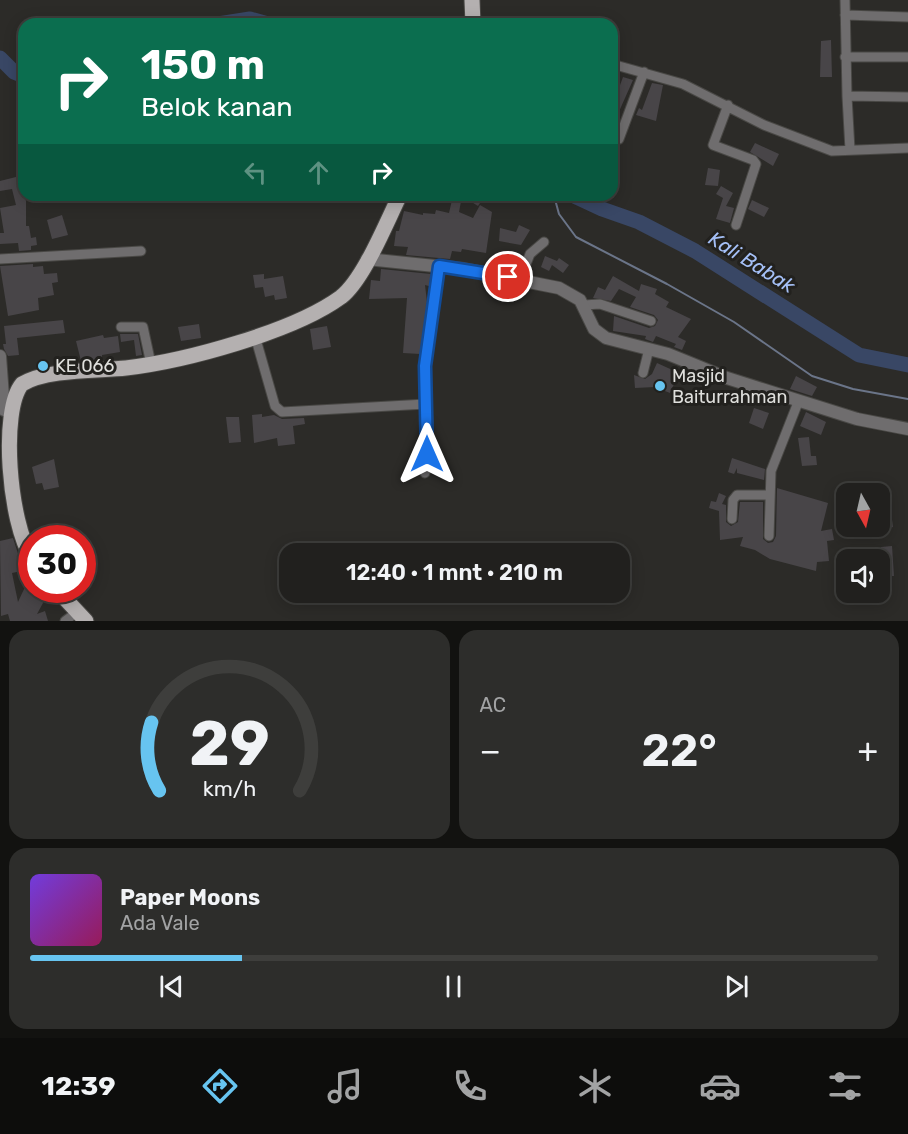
<!DOCTYPE html>
<html lang="id">
<head>
<meta charset="utf-8">
<style>
	:root { --surface:#21201e; --page:#2d2d2b; --text:#f1f3f6; --muted:#a2a3a4; --line:#3e3e3c; --accent:#67c4f0 }
	body { margin:0; font-family:Rubik,sans-serif; background:var(--page); color:var(--text); height:100vh; display:flex; flex-direction:column; font-size:22px; white-space:nowrap }
	* { box-sizing:border-box; margin:0 }
	p { font-size:20px; color:var(--muted) }
	.icon { flex:none; width:33px; height:33px; fill:none; stroke:currentColor; stroke-width:2; stroke-linecap:round; stroke-linejoin:round }
	.map { position:relative; height:621px; overflow:hidden }
	.panel { display:flex; flex-direction:column; gap:9px; padding:9px; background:#121210; flex:1 }
	.panel>* { flex:none }
	.banner { position:absolute; left:18px; top:18px; width:600px; height:183px; border-radius:18px; box-shadow:0 3px 15px #0003,0 0 0 2px var(--line); background:#0b6e4f; color:#fff; overflow:hidden }
	.needle { width:39px; rotate:172deg }
	.fabs { position:absolute; left:836px; top:483px; display:grid; gap:12px }
	.fabs a { display:grid; place-items:center; width:54px; height:54px; border-radius:12px; background:var(--surface); box-shadow:0 3px 15px #0003,0 0 0 2px var(--line); font-size:30px }
	.speed { position:absolute; left:18px; top:525px; display:flex; gap:12px; font-size:30px; font-weight:700; text-align:center }
	.speed>* { display:grid; place-content:center; width:78px; height:78px; border-radius:50%; background:var(--surface); box-shadow:0 3px 15px #0003,0 0 0 2px var(--line); line-height:1 }
	.speed .limit { border:9px solid #d22; background:#fff; color:#111 }
	.pin { position:absolute; display:grid; place-items:center; width:51px; height:51px; color:#fff; margin:-26px; border:3px solid #fff; border-radius:50%; box-shadow:0 2px 6px #0007 }
	.me { position:absolute; width:66px; margin:-33px; rotate:0deg; stroke-linejoin:round; filter:drop-shadow(0 0 4px #0008) }
	.turn { display:flex; align-items:center; gap:21px; height:126px; padding:0 24px; font-size:27px }
	.turn .icon { width:78px; height:78px; stroke-width:2.5 }
	.turn b { display:block; font-size:42px; line-height:51px }
	.lanes { display:flex; align-items:center; height:57px; padding:0 24px; background:#0003; justify-content:center; gap:30px; direction:ltr }
	.lanes .off { opacity:.35 }
	.big { font-size:45px; font-weight:600; line-height:1.1 }
	.panel .tile { flex:1; display:flex; flex-direction:column; justify-content:center; gap:9px; min-width:0; padding:0 21px; border-radius:18px; background:var(--page) }
	.panel .dial { align-items:center; gap:0 }
	.dial svg { height:156px; overflow:visible; fill:none; stroke:var(--line); stroke-width:7; stroke-linecap:round; text-anchor:middle }
	.dial text { fill:var(--text); stroke:none }
	.song { display:flex; align-items:center; gap:18px }
	.cover { width:72px; height:72px; border-radius:9px; background:linear-gradient(135deg,hsl(260 70% 55%),hsl(330 70% 35%)) }
	.played { height:6px; border-radius:3px; background:linear-gradient(90deg,var(--accent) 25%,var(--line) 25%) }
	.keys { display:flex; justify-content:space-around; direction:ltr }
	.heat { display:flex; justify-content:space-between; align-items:center; font-size:33px; direction:ltr }
	.panel .tiles { flex:1; display:grid; gap:9px; grid-template-columns:1fr 1fr }
	.tile:last-child { grid-column:span 2 }
	.trip { position:absolute; left:279px; top:543px; width:351px; height:60px; border-radius:18px; background:var(--surface); box-shadow:0 3px 15px #0003,0 0 0 2px var(--line); font-weight:600; line-height:60px; text-align:center }
	.tabs { display:flex; height:96px; justify-content:space-around; align-items:center; background:#0d0d0c; color:var(--muted) }
	.tabs .icon { width:42px; height:42px }
	.tabs .selected { color:var(--accent) }
	.tabs b { font-size:27px; color:var(--text) }
	.map>svg:first-child { display:block }
	.lines { fill:none; stroke-linecap:round; stroke-linejoin:round }
	.stream { stroke:#6b7589; stroke-width:2 }
	.river { stroke:#394765; stroke-width:15 }
	.building { fill:#484548 }
	.minor-casing { stroke:#494845; stroke-width:11 }
	.tertiary-casing { stroke:#494845; stroke-width:14 }
	.primary-casing { stroke:#494845; stroke-width:17 }
	.minor { stroke:#6f6d6e; stroke-width:9 }
	.tertiary { stroke:#6f6d6e; stroke-width:12 }
	.primary { stroke:#b4b0b0; stroke-width:15 }
	.route-casing { stroke:#114b97; stroke-width:15 }
	.route { stroke:#1a73e8; stroke-width:10 }
	.poi-dot { fill:#67c4f0; stroke:#22211e; stroke-width:2 }
	.labels { text-anchor:middle; stroke-width:6; stroke-linejoin:round; paint-order:stroke }
	.poi-label { font-size:18px; fill:#dfdfdc; stroke:#22211e; text-anchor:start }
	.water-label { font-size:20px; font-style:italic; fill:#a5c0f7; stroke:#22211e }
</style>
</head>
<body>
<div class="map">
<svg width="908" height="621" viewBox="0 0 908 621">
	<rect width="100%" height="100%" fill="#2c2b28"/>
	<g class="lines">
		<!-- stream -->
		<path class="stream" d="M 561,195 L 556,203 L 559,214 L 576,237 L 667,284 L 734,322 L 812,376 L 853,389 L 908,399"/>
		<!-- river -->
		<path class="river" d="M 218,24 L 250,19 L 268,24
			M 0,58 L 14,72 L 24,76
			M 572,195 L 602,209 L 639,222 L 695,251 L 859,355 L 908,365"/>
	</g>
	<!-- building -->
	<path class="building" d="M 831,40 L 832,77 L 820,77 L 821,41 Z
		M 623,77 L 633,80 L 617,116 L 620,117 L 615,132 L 612,131 L 612,86 L 619,88 Z
		M 652,83 L 663,85 L 656,121 L 636,115 L 639,108 L 642,110 Z
		M 755,143 L 779,154 L 773,166 L 750,152 Z
		M 708,168 L 720,170 L 718,186 L 705,185 Z
		M 20,176 L 26,201 L 26,226 L 29,226 L 31,238 L 36,237 L 37,245 L 31,246 L 31,250 L 19,251 L 18,243 L 0,244 L 0,233 L 4,233 L 0,208 L 16,205 L 12,189 L 0,191 L 0,181 Z
		M 721,186 L 733,193 L 726,206 L 734,208 L 730,223 L 716,219 L 723,198 L 716,194 Z
		M 439,195 L 475,195 L 482,200 L 478,206 L 462,196 L 459,212 L 473,218 L 480,205 L 492,212 L 486,253 L 462,249 L 461,252 L 452,251 L 450,259 L 406,255 L 408,247 L 394,246 L 396,231 L 399,231 L 404,211 L 423,215 L 423,213 L 435,214 L 436,210 L 449,213 L 452,200 Z
		M 752,200 L 769,208 L 764,217 L 748,209 Z
		M 62,215 L 68,235 L 52,239 L 47,220 Z
		M 519,225 L 530,230 L 521,245 L 499,241 L 500,228 L 516,232 Z
		M 545,256 L 557,261 L 559,258 L 569,265 L 563,273 L 552,265 L 549,271 L 541,267 Z
		M 33,264 L 33,267 L 43,266 L 44,274 L 57,273 L 58,282 L 52,283 L 54,295 L 38,298 L 39,310 L 8,316 L 0,266 Z
		M 381,269 L 431,274 L 429,286 L 425,285 L 427,302 L 420,354 L 403,353 L 407,298 L 369,299 L 371,280 L 380,281 Z
		M 264,274 L 264,279 L 283,276 L 287,298 L 275,300 L 274,295 L 265,297 L 263,287 L 255,288 L 253,275 Z
		M 613,276 L 639,291 L 641,284 L 657,289 L 655,294 L 669,302 L 666,307 L 691,319 L 678,337 L 686,341 L 682,350 L 674,347 L 676,344 L 656,336 L 653,342 L 645,339 L 646,336 L 613,331 L 614,316 L 649,328 L 655,326 L 658,320 L 654,315 L 630,307 L 636,297 L 619,289 L 611,301 L 593,298 L 598,287 L 605,290 Z
		M 63,320 L 65,333 L 17,338 L 19,355 L 8,356 L 4,349 L 3,344 L 6,344 L 4,326 Z
		M 199,324 L 201,338 L 181,341 L 178,327 Z
		M 327,326 L 331,347 L 313,350 L 310,329 Z
		M 120,334 L 138,334 L 142,355 L 136,356 L 134,340 L 121,342 Z
		M 103,335 L 104,338 L 118,336 L 120,352 L 102,355 L 102,360 L 81,361 L 76,341 Z
		M 657,363 L 679,373 L 670,393 L 655,387 L 635,388 L 634,375 L 645,379 L 652,374 Z
		M 796,376 L 817,387 L 812,396 L 790,389 Z
		M 754,408 L 769,413 L 763,429 L 749,423 Z
		M 806,412 L 826,422 L 821,435 L 800,426 Z
		M 262,414 L 262,417 L 274,415 L 282,419 L 304,418 L 305,424 L 293,426 L 295,444 L 278,446 L 277,438 L 254,443 L 252,415 Z
		M 226,417 L 239,417 L 241,442 L 229,443 Z
		M 809,437 L 811,456 L 816,456 L 817,465 L 802,466 L 798,438 Z
		M 732,458 L 765,469 L 764,480 L 737,473 L 737,468 L 734,474 L 728,472 Z
		M 54,459 L 59,487 L 44,490 L 42,483 L 36,484 L 32,467 Z
		M 777,488 L 828,503 L 821,531 L 832,529 L 834,540 L 827,541 L 829,561 L 817,562 L 816,571 L 770,559 L 755,550 L 740,546 L 743,537 L 720,540 L 719,511 L 709,508 L 711,501 L 716,502 L 719,493 L 726,496 L 722,504 L 726,505 L 726,522 L 731,526 L 738,522 L 740,502 L 763,502 L 763,539 L 768,543 L 773,542 L 776,536 Z
		M 890,504 L 893,527 L 885,529 L 880,505 Z
		M 13,538 L 20,560 L 30,569 L 12,573 L 18,602 L 32,572 L 32,590 L 39,590 L 43,603 L 37,614 L 45,611 L 48,621 L 10,621 L 8,614 L 1,616 L 0,541 Z
		M 892,546 L 894,576 L 886,576 L 885,555 L 881,555 L 881,547 Z"/>
	<g class="lines">
		<!-- minor casing -->
		<g class="minor-casing">
			<path id="minor" d="M 845,0 L 847,96 L 908,97
				M 845,15 L 908,17
				M 845,57 L 908,57
				M 612,64 L 683,84 L 764,125 L 832,151 L 908,148
				M 847,96 L 850,150
				M 728,105 L 713,145 L 753,160 L 756,164 L 736,225
				M 612,138 L 619,139 L 644,72
				M 0,259 L 141,251
				M 520,279 L 530,254 L 544,242
				M 584,305 L 600,304 L 651,321
				M 121,327 L 143,327 L 151,364
				M 255,336 L 275,406 L 282,412 L 426,404
				M 643,373 L 649,349
				M 425,473 L 429,441 L 425,366 L 439,266
				M 732,519 L 733,500 L 737,495 L 770,495
				M 769,536 L 771,471 L 799,400
				M 65,621 L 77,612"/>
		</g>
		<!-- tertiary casing -->
		<g class="tertiary-casing">
			<path id="tertiary" d="M 367,259 L 464,269 L 559,288 L 580,300 L 594,329 L 606,338 L 668,354 L 727,378 L 857,419 L 908,429
				M 0,356 L 4,410"/>
		</g>
		<!-- primary casing -->
		<g class="primary-casing">
			<path id="primary" d="M 472,0 L 473,24
				M 32,558 C 9,523 0,410 22,384 C 47,369 97,371 126,368 C 185,361 293,332 341,297 C 364,279 386,223 400,195
				M 57,590 L 86,621"/>
		</g>
		<!-- minor -->
		<use href="#minor" class="minor"/>
		<!-- tertiary -->
		<use href="#tertiary" class="tertiary"/>
		<!-- primary -->
		<use href="#primary" class="primary"/>
	</g>
	<g class="lines">
		<!-- route casing -->
		<g class="route-casing">
			<path id="route" d="M 427,454 L 425,366 L 439,266 L 508,277"/>
		</g>
		<!-- route -->
		<use href="#route" class="route"/>
	</g>
	<!-- markers -->
	<g class="poi-dot">
		<circle cx="43" cy="366" r="6"/>
		<circle cx="660" cy="386" r="6"/>
	</g>
	<g class="labels">
		<!-- poi labels -->
		<g class="poi-label">
			<text x="55" y="372">KE 066</text>
			<text x="672" y="382">Masjid<tspan x="672" dy="21">Baiturrahman</tspan></text>
		</g>
		<!-- water labels -->
		<g class="water-label">
			<text transform="translate(752 262) rotate(32)" y="7">Kali Babak</text>
		</g>
	</g>
</svg>
<div class="fabs">
<a><svg class="needle" viewBox="-14 -14 28 28"><path d="M0-13l5 13h-10z" fill="#e53935"/><path d="M0 13l5-13h-10z" fill="#a2a3a4"/></svg></a>
<a><svg class="icon" aria-label="sound" viewBox="0 0 24 24"><path d="M4 9h4l5-4v14l-5-4H4zM17 9q2 3 0 6"/></svg></a>
</div>
<div class="speed"><div class="limit">30</div></div>
<div class="pin" style="left:508px;top:277px;background:#d93025"><svg class="icon" aria-label="arrive" viewBox="0 0 24 24"><path d="M6 21V4h12l-3 4 3 4H6"/></svg></div>
<svg class="me" style="left:427px;top:454px" viewBox="-20 -20 40 40"><path d="M0-17L14 15 0 8-14 15z" fill="#1a73e8" stroke="#fff" stroke-width="4"/></svg>
<div class="trip">12:40 · 1 mnt · 210 m</div>
<div class="banner">
<div class="turn"><svg class="icon" aria-label="right" viewBox="0 0 24 24"><path d="M7 20v-9h11M14 6l5 5-5 5"/></svg><div><b>150 m</b>Belok kanan</div></div>
<div class="lanes"><svg class="icon off" aria-label="left" viewBox="0 0 24 24"><path d="M17 20v-9H6M10 6l-5 5 5 5"/></svg><svg class="icon off" aria-label="ahead" viewBox="0 0 24 24"><path d="M12 20V5M6 11l6-6 6 6"/></svg><svg class="icon" aria-label="right" viewBox="0 0 24 24"><path d="M7 20v-9h11M14 6l5 5-5 5"/></svg></div>
</div>
</div>
<section class="panel">
<div class="tiles">
<div class="tile dial"><svg viewBox="0 0 100 80">
<path d="M14 69A42 42 0 1 1 86 69"/>
<path d="M14 69A42 42 0 0 1 10 34" stroke="#67c4f0"/>
<text x="50" y="56" font-size="32" font-weight="700">29</text>
<text x="50" y="72" font-size="11">km/h</text>
</svg></div>
<div class="tile"><p>AC</p>
<div class="heat"><a>−</a><b class="big">22°</b><a>+</a></div>
</div>
<div class="tile">
<div class="song"><i class="cover"></i><div><b>Paper Moons</b><p>Ada Vale</p></div></div>
<div class="played"></div>
<div class="keys"><svg class="icon" aria-label="previous" viewBox="0 0 24 24"><path d="M18 5L8 12l10 7zM5 5v14"/></svg><svg class="icon" aria-label="pause" viewBox="0 0 24 24"><path d="M8 5v14M16 5v14"/></svg><svg class="icon" aria-label="next" viewBox="0 0 24 24"><path d="M6 5l10 7-10 7zM19 5v14"/></svg></div>
</div>
</div>
</section>
<nav class="tabs">
<b>12:39</b>
<svg class="icon selected" aria-label="directions" viewBox="0 0 24 24"><path d="M12 3l9 9-9 9-9-9zM9 14v-3h6M13 9l2 2-2 2"/></svg>
<svg class="icon" aria-label="music" viewBox="0 0 24 24"><path d="M9 18V5l10-2v13"/><circle cx="6" cy="18" r="3"/><circle cx="16" cy="16" r="3"/></svg>
<svg class="icon" aria-label="phone" viewBox="0 0 24 24"><path d="M5 4h4l2 5-3 2q2 4 5 5l2-3 5 2v4C11 20 4 13 5 4z"/></svg>
<svg class="icon" aria-label="climate" viewBox="0 0 24 24"><path d="M12 3v18M4 7l16 10M4 17L20 7"/></svg>
<svg class="icon" aria-label="car" viewBox="0 0 24 24"><path d="M5 17H2v-5l4-1 3-4h7l3 4 3 1v5h-3M9 17h6M6 11h13"/><circle cx="7" cy="17" r="2"/><circle cx="17" cy="17" r="2"/></svg>
<svg class="icon" aria-label="filters" viewBox="0 0 24 24"><path d="M4 7h16M4 17h16"/><circle cx="9" cy="7" r="2"/><circle cx="15" cy="17" r="2"/></svg>
</nav>
</body>
</html>
